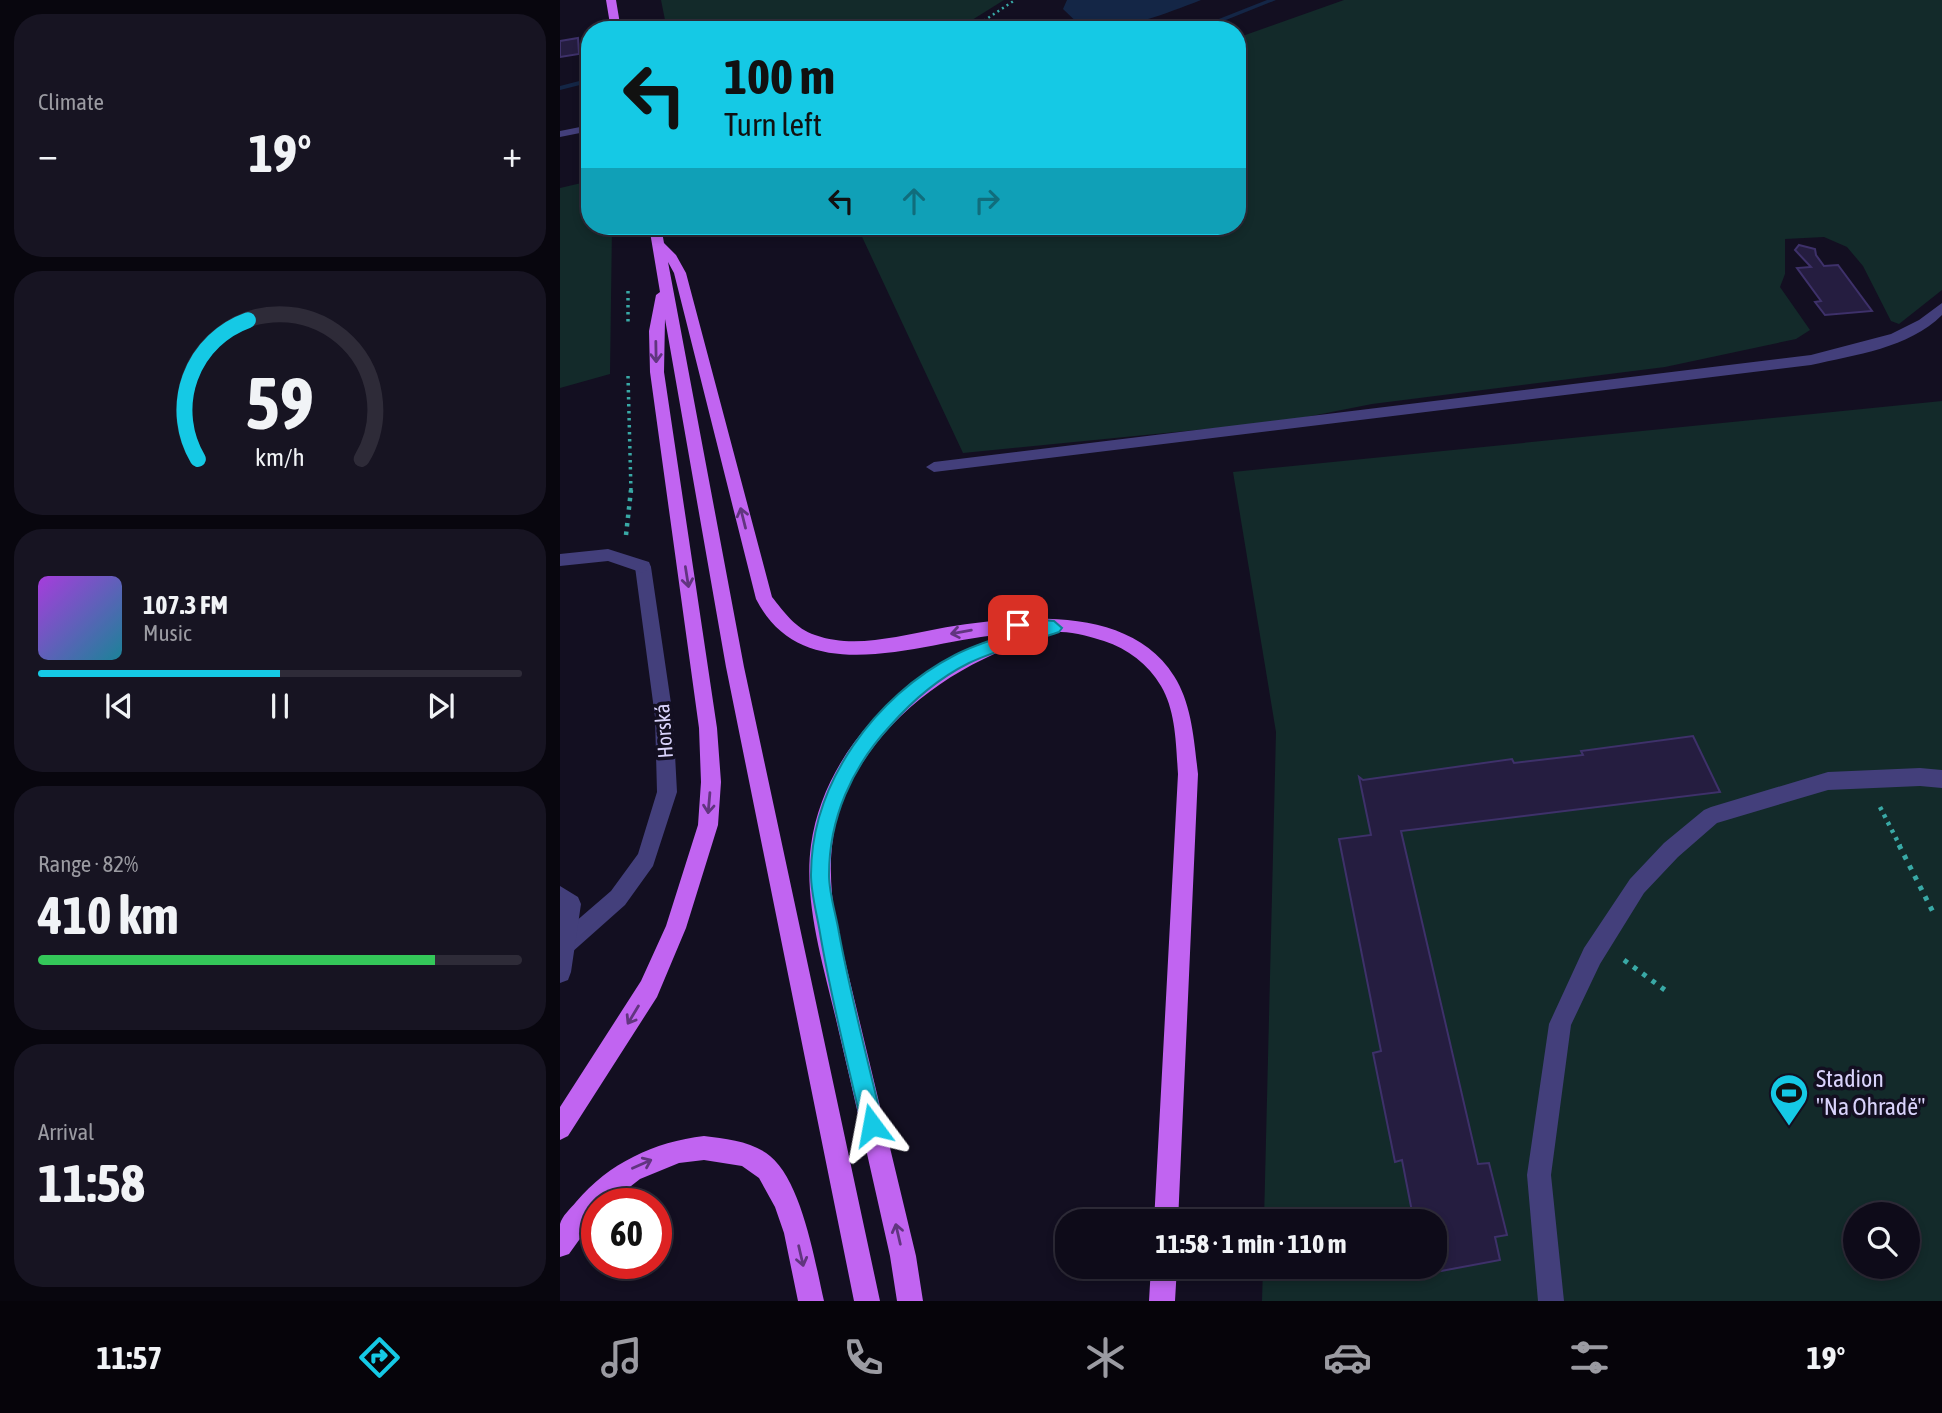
<!DOCTYPE html>
<html lang="en">
<head>
<meta charset="utf-8">
<style>
	:root { --surface:#0e0b19; --page:#171422; --text:#f1f3f6; --muted:#9b9ba2; --line:#2e2b38; --accent:#15c9e5 }
	body { margin:0; font-family:"Asap Condensed",sans-serif; background:var(--page); color:var(--text); height:100vh; display:flex; flex-direction:column; font-size:26px; white-space:nowrap }
	* { box-sizing:border-box; margin:0 }
	p { font-size:23px; color:var(--muted) }
	.icon { flex:none; width:38px; height:38px; fill:none; stroke:currentColor; stroke-width:2; stroke-linecap:round; stroke-linejoin:round }
	.map { position:relative; flex:1; overflow:hidden }
	.sheet { display:flex; flex-direction:column; gap:14px; padding:14px; background:#08060e; width:560px }
	.sheet>* { flex:none }
	.banner { position:absolute; left:21px; top:21px; width:665px; height:214px; border-radius:28px; box-shadow:0 4px 10px #0003,0 0 0 2px var(--line); background:#15c9e5; color:#111; overflow:hidden }
	.buttons { position:absolute; left:1283px; top:1202px; display:grid; gap:14px }
	.buttons a { display:grid; place-items:center; width:77px; height:77px; border-radius:50%; background:var(--surface); box-shadow:0 4px 10px #0003,0 0 0 2px var(--line); font-size:35px }
	.speed { position:absolute; left:21px; top:1188px; display:flex; gap:14px; font-size:35px; font-weight:700; text-align:center }
	.speed>* { display:grid; place-content:center; width:91px; height:91px; border-radius:50%; background:var(--surface); box-shadow:0 4px 10px #0003,0 0 0 2px var(--line); line-height:1 }
	.speed .limit { border:10px solid #d22; background:#fff; color:#111 }
	.pin { position:absolute; display:grid; place-items:center; width:60px; height:60px; color:#fff; margin:-30px; border-radius:14px; box-shadow:0 4px 10px #0006 }
	.me { position:absolute; width:77px; margin:-38px; rotate:347deg; stroke-linejoin:round; filter:drop-shadow(0 0 5px #0008) }
	.turn { display:flex; align-items:center; gap:24px; height:147px; padding:0 28px; font-size:32px }
	.turn .icon { width:91px; height:91px; stroke-width:2.5 }
	.turn b { display:block; font-size:49px; line-height:60px }
	.lanes { display:flex; align-items:center; height:66px; padding:0 28px; background:#0003; justify-content:center; gap:35px; direction:ltr }
	.lanes .off { opacity:.35 }
	.big { font-size:52px; font-weight:700; line-height:1.1 }
	.sheet .tile { flex:1; display:flex; flex-direction:column; justify-content:center; gap:10px; min-width:0; padding:0 24px; border-radius:28px; background:var(--page) }
	.sheet .dial { align-items:center; gap:0 }
	.dial svg { height:182px; overflow:visible; fill:none; stroke:var(--line); stroke-width:7; stroke-linecap:round; text-anchor:middle }
	.dial text { fill:var(--text); stroke:none }
	.song { display:flex; align-items:center; gap:21px }
	.cover { width:84px; height:84px; border-radius:10px; background:linear-gradient(135deg,hsl(280 70% 55%),hsl(190 70% 35%)) }
	.played { height:7px; border-radius:4px; background:linear-gradient(90deg,var(--accent) 50%,var(--line) 50%) }
	.keys { display:flex; justify-content:space-around; direction:ltr }
	.heat { display:flex; justify-content:space-between; align-items:center; font-size:38px; direction:ltr }
	.charge { height:10px; border-radius:5px; background:linear-gradient(90deg,#34c759 82%,var(--line) 0) }
	.trip { position:absolute; left:495px; top:1209px; width:392px; height:70px; border-radius:28px; background:var(--surface); box-shadow:0 4px 10px #0003,0 0 0 2px var(--line); font-weight:700; line-height:70px; text-align:center }
	.menu { display:flex; height:112px; justify-content:space-around; align-items:center; background:#06040a; color:var(--muted) }
	.menu .icon { width:49px; height:49px }
	.menu .on { color:var(--accent) }
	.menu b { font-size:32px; color:var(--text) }
	main { display:flex; flex:1; min-height:0 }
	.map>svg:first-child { display:block }
	.green { fill:#132a2a; fill-rule:evenodd }
	.water { fill:#142646 }
	.lines { fill:none; stroke-linecap:round; stroke-linejoin:round }
	.stream { fill:#142646; fill-rule:evenodd }
	.building { fill:#251d40; stroke:#3e316a; stroke-width:2 }
	.path-far3 { stroke:#39a9a6; stroke-width:2.5; stroke-dasharray:2 3.5; stroke-linecap:butt }
	.path-far2 { stroke:#39a9a6; stroke-width:3.5; stroke-dasharray:2.5 4.5; stroke-linecap:butt }
	.path-far1 { stroke:#39a9a6; stroke-width:4.5; stroke-dasharray:3.5 5; stroke-linecap:butt }
	.path { stroke:#39a9a6; stroke-width:5; stroke-dasharray:4.5 7; stroke-linecap:butt }
	.lane { fill:#433f7b; fill-rule:evenodd }
	.street { fill:#433f7b; fill-rule:evenodd }
	.primary { fill:#c164f1; fill-rule:evenodd }
	.oneway { stroke:#61357f }
	.route { fill:#15c9e5; stroke:#0e8395; stroke-width:2 }
	.labels { text-anchor:middle; stroke-width:7; stroke-linejoin:round; paint-order:stroke }
	.street-label { font-size:21px; fill:#d9d3fb; stroke:#130f21 }
	.near-poi-label { font-size:24px; fill:#d9d3fb; stroke:#130f21; text-anchor:start }
</style>
</head>
<body>
<main>
<section class="sheet">
<div class="tile"><p>Climate</p>
<div class="heat"><a>−</a><b class="big">19°</b><a>+</a></div>
</div>
<div class="tile dial"><svg viewBox="0 0 100 80">
<path d="M14 69A42 42 0 1 1 86 69"/>
<path d="M14 69A42 42 0 0 1 36 8" stroke="#15c9e5"/>
<text x="50" y="56" font-size="32" font-weight="700">59</text>
<text x="50" y="72" font-size="11">km/h</text>
</svg></div>
<div class="tile">
<div class="song"><i class="cover"></i><div><b>107.3 FM</b><p>Music</p></div></div>
<div class="played"></div>
<div class="keys"><svg class="icon" aria-label="previous" viewBox="0 0 24 24"><path d="M18 5L8 12l10 7zM5 5v14"/></svg><svg class="icon" aria-label="pause" viewBox="0 0 24 24"><path d="M8 5v14M16 5v14"/></svg><svg class="icon" aria-label="next" viewBox="0 0 24 24"><path d="M6 5l10 7-10 7zM19 5v14"/></svg></div>
</div>
<div class="tile"><p>Range · 82%</p><b class="big">410 km</b><div class="charge"></div></div>
<div class="tile"><p>Arrival</p><b class="big">11:58</b></div>
</section>
<div class="map">
<svg width="1382" height="1301" viewBox="0 0 1382 1301">
	<rect width="100%" height="100%" fill="#130f21"/>
	<!-- green -->
	<path class="green" d="M 101,0 L 444,0 L 396,30 L 107,30 Z
		M 784,0 L 1382,0 L 1382,290 L 1339,324 L 1331,321 L 1303,266 L 1287,247 L 1264,237 L 1225,239 L 1225,274 L 1220,287 L 1250,330 L 1236,339 L 1105,367 L 812,404 L 726,421 L 403,453 L 297,226 L 677,226 L 677,38 Z
		M 30,181 L 30,226 L 52,226 L 50,374 L 0,388 L 0,188 Z
		M 1382,401 L 1382,1301 L 702,1301 L 703,1267 L 875,1267 L 875,1222 L 704,1221 L 716,732 L 673,472 ZM 1295,1214 L 1348,1214 L 1348,1267 L 1295,1267 Z"/>
	<!-- water -->
	<path class="water" d="M 507,0 L 641,0 C 605,14 564,30 525,30 L 503,9 Z"/>
	<g class="lines">
		<!-- stream -->
		<path class="stream" d="M 707,0 L 716,0 L 641,30 L 631,30 Z
			M 27,79 L 30,80 L 30,92 L 26,90 L 24,84 L 0,90 L 0,86 Z"/>
	</g>
	<!-- building -->
	<path class="building" d="M 18,38 L 19,54 L 0,57 L 0,41 Z
		M 1239,245 L 1255,249 L 1256,255 L 1264,266 L 1278,265 L 1312,311 L 1265,315 L 1255,302 L 1261,301 L 1237,268 L 1251,267 L 1235,250 Z
		M 1133,736 L 1160,792 L 841,831 L 918,1164 L 929,1163 L 947,1235 L 935,1237 L 940,1260 L 865,1274 L 864,1267 L 875,1267 L 875,1222 L 854,1222 L 842,1160 L 835,1162 L 813,1053 L 821,1051 L 779,839 L 811,835 L 799,777 L 803,780 L 952,759 L 954,763 L 1023,755 L 1021,751 Z"/>
	<g class="lines">
		<!-- path-far3 -->
		<path class="path-far3" d="M 410,30 L 455,0"/>
		<!-- path-far2 -->
		<path class="path-far2" d="M 68,291 L 68,322
			M 68,376 L 71,492"/>
		<!-- path-far1 -->
		<path class="path-far1" d="M 66,535 L 71,490
			M 1320,807 L 1340,846"/>
		<!-- path -->
		<path class="path" d="M 1339,845 L 1373,912
			M 1064,960 L 1109,993"/>
		<!-- lane -->
		<path class="lane" d="M 1382,303 L 1382,315 C 1349,348 1295,355 1251,365 L 374,472 L 366,467 L 374,462 L 1251,355 L 1331,334 L 1359,320 Z
			M 83,561 L 91,567 L 113,717 L 117,792 L 93,866 L 65,905 L 11,953 L 4,957 L 0,955 L 0,935 L 51,891 L 78,854 L 97,792 L 95,717 L 75,567 Z
			M 1360,768 L 1382,770 L 1382,788 L 1360,786 L 1268,790 L 1157,823 L 1118,857 L 1084,893 L 1040,964 L 1011,1025 L 991,1175 L 1004,1301 L 978,1301 L 967,1175 L 989,1024 L 1024,948 L 1070,879 L 1104,843 L 1144,810 L 1151,807 L 1268,772 Z"/>
		<!-- street -->
		<path class="street" d="M 30,125 L 30,131 L 0,137 L 0,131 Z
			M 48,549 L 89,562 L 91,567 L 83,573 L 48,561 L 0,566 L 0,554 Z
			M 0,886 L 18,897 L 21,904 L 11,972 L 8,980 L 0,983 Z"/>
		<!-- primary -->
		<path class="primary" d="M 46,0 L 56,0 L 61,30 L 51,30 Z
			M 89,226 L 101,226 L 104,243 L 116,255 L 126,273 L 212,597 C 224,612 236,629 255,635 C 294,649 338,636 377,629 C 450,616 568,602 614,676 C 632,704 634,741 638,774 L 618,1222 L 594,1222 L 618,774 C 616,746 616,711 601,686 C 588,664 568,649 544,641 C 531,637 506,629 492,633 C 408,657 332,704 290,784 C 268,827 268,872 275,919 L 356,1256 L 363,1301 L 337,1301 L 330,1256 C 313,1180 296,1104 278,1028 C 265,970 243,905 251,845 C 265,744 355,663 447,634 C 366,639 245,695 196,599 L 114,273 L 108,262 L 184,667 L 320,1301 L 294,1301 L 166,667 L 105,319 L 104,372 L 157,728 L 161,782 L 158,825 L 126,928 L 97,997 L 8,1136 L 0,1140 L 0,1107 L 81,981 L 106,926 L 138,825 L 141,782 L 139,728 L 90,372 L 89,331 L 96,295 L 100,292 Z
			M 144,1136 C 167,1139 192,1141 210,1156 C 242,1182 255,1262 264,1301 L 238,1301 L 224,1233 L 215,1207 L 199,1178 L 182,1166 L 144,1160 L 119,1163 L 80,1179 L 48,1204 L 37,1204 L 37,1215 L 9,1254 L 0,1257 C 0,1247 0,1235 0,1224 C 2,1216 10,1209 16,1202 C 49,1163 94,1142 144,1136 Z
			M 591,1267 L 617,1267 L 615,1301 L 589,1301 Z"/>
	</g>
	<!-- one-way arrows -->
	<defs><path id="oneway-shaft" d="M-6 0H5M1.5-3L5.5 0L1.5 3" fill="none" stroke-width="1.6" stroke-linecap="round" stroke-linejoin="round" transform="scale(1.75)"/></defs>
	<g class="oneway">
		<use href="#oneway-shaft" transform="translate(96 352) rotate(89)"/>
		<use href="#oneway-shaft" transform="translate(183 518) rotate(-104)"/>
		<use href="#oneway-shaft" transform="translate(127 577) rotate(81)"/>
		<use href="#oneway-shaft" transform="translate(401 632) rotate(170)"/>
		<use href="#oneway-shaft" transform="translate(149 803) rotate(95)"/>
		<use href="#oneway-shaft" transform="translate(73 1015) rotate(121)"/>
		<use href="#oneway-shaft" transform="translate(82 1164) rotate(-24)"/>
		<use href="#oneway-shaft" transform="translate(338 1234) rotate(-103)"/>
		<use href="#oneway-shaft" transform="translate(241 1256) rotate(77)"/>
	</g>
	<!-- route -->
	<path class="route" d="M 458,618 L 494,621 L 502,628 L 499,632 C 469,642 438,649 409,663 C 379,678 352,701 330,726 C 292,767 269,818 269,875 C 269,894 276,914 279,933 C 291,998 308,1061 323,1125 L 320,1133 L 312,1136 L 305,1133 L 302,1125 C 287,1061 271,998 260,933 C 257,914 251,894 251,875 C 251,783 315,696 395,655 C 416,644 438,638 460,631 L 452,629 L 450,625 Z"/>
	<!-- icons -->
	<defs>
		<g id="stadium-pin" transform="scale(2.0125)"><path d="M0 17L-7.5 6A9.5 9.5 0 1 1 7.5 6Z" fill="#15c9e5" stroke="#130f21"/><path d="M0-5a6.5 5 0 1 0 0 10a6.5 5 0 1 0 0-10ZM-3.5-1.8h7v3.6h-7Z" fill="#111"/></g>
	</defs>
	<g fill-rule="evenodd">
		<use href="#stadium-pin" x="1229" y="1093"/>
	</g>
	<g class="labels">
		<!-- street labels -->
		<g class="street-label">
			<text transform="translate(104 731) rotate(-94)" y="7">Horská</text>
		</g>
		<!-- near-poi labels -->
		<g class="near-poi-label">
			<text x="1256" y="1087">Stadion<tspan x="1256" dy="28">"Na Ohradě"</tspan></text>
		</g>
	</g>
</svg>
<div class="buttons">
<a><svg class="icon" aria-label="search" viewBox="0 0 24 24"><circle cx="10" cy="10" r="6"/><path d="M15 15l6 6"/></svg></a>
</div>
<div class="speed"><div class="limit">60</div></div>
<div class="pin" style="left:458px;top:625px;background:#d93025"><svg class="icon" aria-label="arrive" viewBox="0 0 24 24"><path d="M6 21V4h12l-3 4 3 4H6"/></svg></div>
<svg class="me" style="left:312px;top:1125px" viewBox="-20 -20 40 40"><path d="M0-17L14 15 0 8-14 15z" fill="#15c9e5" stroke="#fff" stroke-width="4"/></svg>
<div class="trip">11:58 · 1 min · 110 m</div>
<div class="banner">
<div class="turn"><svg class="icon" aria-label="left" viewBox="0 0 24 24"><path d="M17 20v-9H6M10 6l-5 5 5 5"/></svg><div><b>100 m</b>Turn left</div></div>
<div class="lanes"><svg class="icon" aria-label="left" viewBox="0 0 24 24"><path d="M17 20v-9H6M10 6l-5 5 5 5"/></svg><svg class="icon off" aria-label="ahead" viewBox="0 0 24 24"><path d="M12 20V5M6 11l6-6 6 6"/></svg><svg class="icon off" aria-label="right" viewBox="0 0 24 24"><path d="M7 20v-9h11M14 6l5 5-5 5"/></svg></div>
</div>
</div>
</main>
<nav class="menu">
<b>11:57</b>
<svg class="icon on" aria-label="directions" viewBox="0 0 24 24"><path d="M12 3l9 9-9 9-9-9zM9 14v-3h6M13 9l2 2-2 2"/></svg>
<svg class="icon" aria-label="music" viewBox="0 0 24 24"><path d="M9 18V5l10-2v13"/><circle cx="6" cy="18" r="3"/><circle cx="16" cy="16" r="3"/></svg>
<svg class="icon" aria-label="phone" viewBox="0 0 24 24"><path d="M5 4h4l2 5-3 2q2 4 5 5l2-3 5 2v4C11 20 4 13 5 4z"/></svg>
<svg class="icon" aria-label="climate" viewBox="0 0 24 24"><path d="M12 3v18M4 7l16 10M4 17L20 7"/></svg>
<svg class="icon" aria-label="car" viewBox="0 0 24 24"><path d="M5 17H2v-5l4-1 3-4h7l3 4 3 1v5h-3M9 17h6M6 11h13"/><circle cx="7" cy="17" r="2"/><circle cx="17" cy="17" r="2"/></svg>
<svg class="icon" aria-label="filters" viewBox="0 0 24 24"><path d="M4 7h16M4 17h16"/><circle cx="9" cy="7" r="2"/><circle cx="15" cy="17" r="2"/></svg>
<b>19°</b>
</nav>
</body>
</html>
